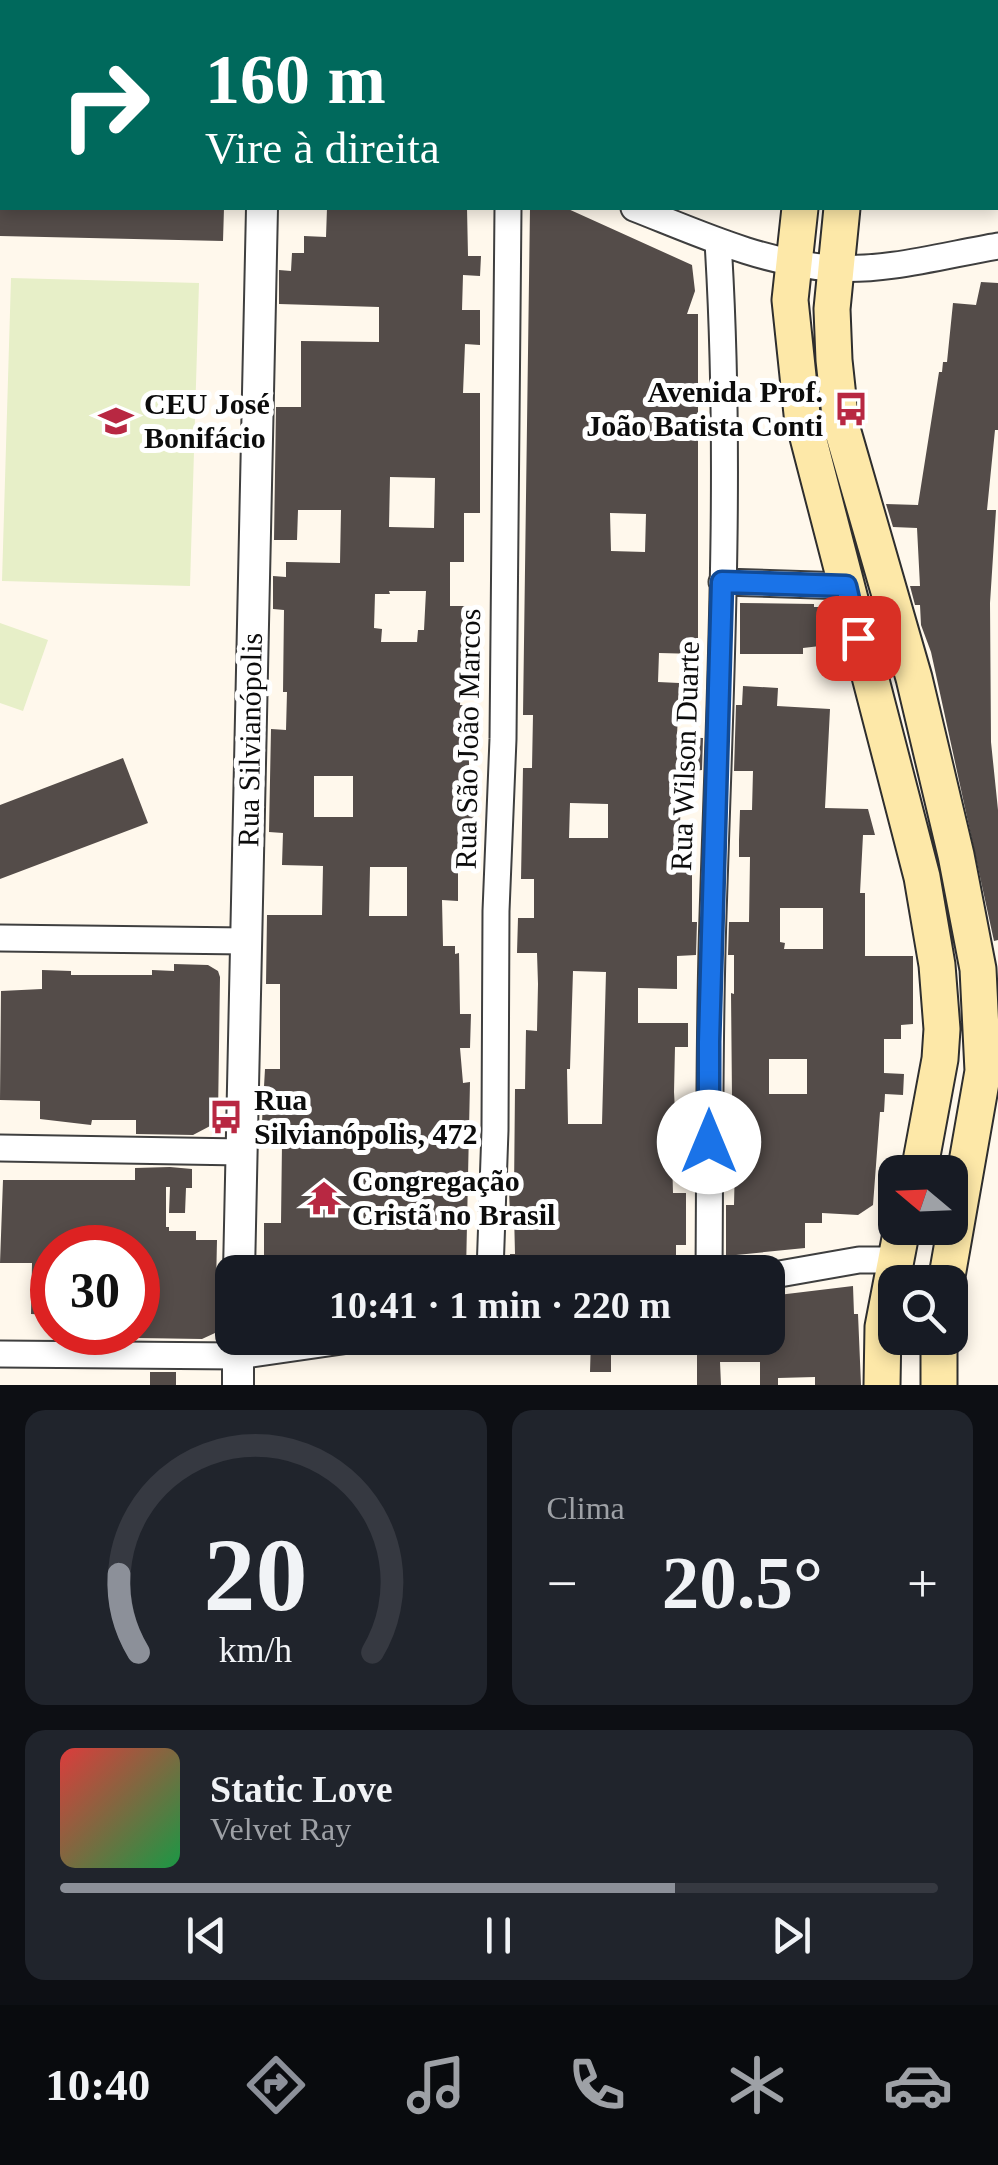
<!DOCTYPE html>
<html lang="pt">
<head>
<meta charset="utf-8">
<style>
	:root { --surface:#171b24; --page:#20242c; --text:#f1f3f6; --muted:#9ea1a6; --line:#363941; --accent:#8c9099 }
	body { margin:0; font-family:"Times New Roman",serif; background:var(--page); color:var(--text); height:100vh; display:flex; flex-direction:column; font-size:38px; white-space:nowrap }
	* { box-sizing:border-box; margin:0 }
	p { font-size:32px; color:var(--muted) }
	.icon { flex:none; width:55px; height:55px; fill:none; stroke:currentColor; stroke-width:2; stroke-linecap:round; stroke-linejoin:round }
	.map { position:relative; height:1385px; overflow:hidden }
	.details { display:flex; flex-direction:column; gap:25px; padding:25px; background:#0d0f14; flex:1 }
	.details>* { flex:none }
	.hud { position:absolute; left:0px; top:0px; width:1000px; height:210px; box-shadow:0 5px 15px #0003; background:#00695c; color:#fff; overflow:hidden }
	.needle { width:65px; rotate:289deg }
	.fabs { position:absolute; left:878px; top:1155px; display:grid; gap:20px }
	.fabs a { display:grid; place-items:center; width:90px; height:90px; border-radius:20px; background:var(--surface); box-shadow:0 5px 15px #0003; font-size:50px }
	.speed { position:absolute; left:30px; top:1225px; display:flex; gap:20px; font-size:50px; font-weight:700; text-align:center }
	.speed>* { display:grid; place-content:center; width:130px; height:130px; border-radius:50%; background:var(--surface); box-shadow:0 5px 15px #0003; line-height:1 }
	.speed .limit { border:15px solid #d22; background:#fff; color:#111 }
	.pin { position:absolute; display:grid; place-items:center; width:85px; height:85px; color:#fff; margin:-42px; border-radius:20px; box-shadow:0 5px 15px #0006 }
	.me { position:absolute; width:110px; margin:-55px; rotate:0deg; stroke-linejoin:round; filter:drop-shadow(0 0 8px #0008) }
	.turn { display:flex; align-items:center; gap:35px; height:210px; padding:0 40px; font-size:45px }
	.turn .icon { width:130px; height:130px; stroke-width:2.5 }
	.turn b { display:block; font-size:70px; line-height:85px }
	.big { font-size:75px; font-weight:600; line-height:1.1 }
	.details .tile { flex:1; display:flex; flex-direction:column; justify-content:center; gap:15px; min-width:0; padding:0 35px; border-radius:20px; background:var(--page) }
	.details .dial { align-items:center; gap:0 }
	.dial svg { height:260px; overflow:visible; fill:none; stroke:var(--line); stroke-width:7; stroke-linecap:round; text-anchor:middle }
	.dial text { fill:var(--text); stroke:none }
	.song { display:flex; align-items:center; gap:30px }
	.cover { width:120px; height:120px; border-radius:15px; background:linear-gradient(135deg,hsl(0 70% 55%),hsl(140 70% 35%)) }
	.played { height:10px; border-radius:5px; background:linear-gradient(90deg,var(--accent) 70%,var(--line) 70%) }
	.keys { display:flex; justify-content:space-around; direction:ltr }
	.heat { display:flex; justify-content:space-between; align-items:center; font-size:55px; direction:ltr }
	.details .tiles { flex:1; display:grid; gap:25px; grid-template-columns:1fr 1fr }
	.tile:last-child { grid-column:span 2 }
	.trip { position:absolute; left:215px; top:1255px; width:570px; height:100px; border-radius:20px; background:var(--surface); box-shadow:0 5px 15px #0003; font-weight:600; line-height:100px; text-align:center }
	.tab-bar { display:flex; height:160px; justify-content:space-around; align-items:center; background:#090b0e; color:var(--muted) }
	.tab-bar .icon { width:70px; height:70px }
	.tab-bar .on { color:var(--accent) }
	.tab-bar b { font-size:45px; color:var(--text) }
	.map>svg:first-child { display:block }
	.pitch { fill:#e7efc8 }
	.building { fill:#544c49; fill-rule:evenodd }
	.lines { fill:none; stroke-linecap:round; stroke-linejoin:round }
	.minor-casing { stroke:#3f3f3f; stroke-width:29 }
	.tertiary-casing { stroke:#3f3f3f; stroke-width:34 }
	.secondary-casing { stroke:#2e2e2e; stroke-width:39 }
	.minor { stroke:#fff; stroke-width:25 }
	.tertiary { stroke:#fff; stroke-width:30 }
	.secondary { stroke:#fde8a8; stroke-width:35 }
	.route-casing { stroke:#114b97; stroke-width:25 }
	.route { stroke:#1a73e8; stroke-width:18 }
	.labels { text-anchor:middle; stroke-width:10; stroke-linejoin:round; paint-order:stroke }
	.poi-label { font-size:30px; font-weight:bold; fill:#0c0c0c; stroke:#fff; text-anchor:start }
	.street-label { font-size:30px; fill:#0c0c0c; stroke:#fff }
</style>
</head>
<body>
<div class="map">
<svg width="998" height="1385" viewBox="0 0 998 1385">
	<rect width="100%" height="100%" fill="#fff8ec"/>
	<!-- pitch -->
	<path class="pitch" d="M 11,278 L 199,283 L 190,586 L 2,581 Z
		M 0,623 L 48,640 L 23,711 L 0,703 Z"/>
	<!-- building -->
	<path class="building" d="M 0,208 L 224,208 L 223,241 L 0,236 Z
		M 327,208 L 467,208 L 468,256 L 481,256 L 480,276 L 463,275 L 462,310 L 480,310 L 480,345 L 465,344 L 463,393 L 480,393 L 480,513 L 464,513 L 464,562 L 450,562 L 450,606 L 465,606 L 460,705 L 476,706 L 476,732 L 470,731 L 468,799 L 474,799 L 474,835 L 467,835 L 466,861 L 458,861 L 458,901 L 442,900 L 443,946 L 455,946 L 455,954 L 459,953 L 460,1014 L 471,1014 L 470,1048 L 460,1048 L 463,1083 L 470,1082 L 466,1272 L 366,1272 L 366,1259 L 294,1257 L 294,1268 L 264,1268 L 264,1223 L 281,1223 L 282,1143 L 264,1142 L 261,1139 L 265,1069 L 280,1069 L 280,984 L 266,984 L 267,915 L 322,915 L 323,866 L 282,865 L 283,833 L 269,832 L 271,729 L 286,730 L 287,692 L 283,692 L 284,610 L 273,609 L 273,576 L 286,577 L 286,562 L 340,563 L 341,510 L 298,510 L 297,540 L 274,540 L 276,407 L 301,407 L 301,341 L 379,342 L 379,307 L 279,304 L 279,270 L 291,271 L 292,253 L 304,253 L 304,236 L 326,237 ZM 390,477 L 435,478 L 434,528 L 389,527 ZM 389,591 L 426,591 L 424,630 L 418,630 L 417,642 L 381,642 L 382,629 L 374,628 L 375,594 L 390,594 ZM 314,776 L 353,776 L 353,817 L 314,817 ZM 370,867 L 407,867 L 407,916 L 369,916 Z
		M 530,208 L 566,208 L 692,265 L 695,291 L 687,314 L 698,314 L 698,654 L 659,653 L 658,682 L 679,683 L 677,737 L 703,738 L 702,770 L 682,772 L 680,824 L 692,824 L 692,922 L 697,922 L 696,955 L 677,956 L 677,989 L 638,988 L 638,1023 L 688,1023 L 688,1047 L 675,1047 L 674,1092 L 675,1111 L 687,1111 L 686,1143 L 676,1143 L 676,1156 L 672,1156 L 673,1193 L 686,1193 L 686,1245 L 676,1245 L 676,1265 L 629,1272 L 511,1272 L 510,1254 L 515,1254 L 514,1213 L 510,1213 L 509,1191 L 514,1191 L 515,1089 L 525,1089 L 526,1030 L 537,1031 L 538,984 L 537,953 L 517,953 L 518,918 L 534,918 L 534,879 L 521,879 L 523,768 L 532,768 L 533,715 L 523,715 ZM 610,513 L 646,514 L 645,552 L 611,551 ZM 570,803 L 608,804 L 608,838 L 569,838 ZM 573,971 L 606,972 L 602,1124 L 568,1124 L 567,1069 L 570,1069 Z
		M 981,282 L 998,283 L 998,430 L 995,430 L 987,510 L 996,510 L 990,603 L 991,742 L 998,810 L 998,940 L 994,941 L 931,652 L 921,625 L 920,605 L 915,605 L 910,586 L 920,586 L 917,528 L 893,527 L 886,504 L 918,505 L 939,372 L 942,372 L 943,362 L 947,362 L 953,303 L 976,305 Z
		M 740,603 L 814,604 L 814,607 L 819,607 L 820,646 L 803,648 L 803,654 L 740,654 Z
		M 743,686 L 778,688 L 777,706 L 830,709 L 825,808 L 868,809 L 875,835 L 863,835 L 860,893 L 865,893 L 865,956 L 913,956 L 913,1024 L 901,1025 L 901,1039 L 884,1039 L 884,1073 L 904,1074 L 903,1095 L 885,1094 L 884,1112 L 880,1112 L 873,1205 L 858,1215 L 822,1213 L 822,1223 L 805,1223 L 805,1248 L 726,1256 L 726,1205 L 734,1205 L 735,1161 L 726,1161 L 726,1096 L 732,1096 L 731,993 L 734,994 L 734,955 L 728,955 L 729,922 L 749,922 L 750,857 L 739,857 L 739,840 L 740,810 L 752,810 L 753,771 L 734,771 L 736,705 L 742,705 ZM 780,908 L 823,908 L 823,949 L 784,949 L 785,943 L 780,942 ZM 769,1059 L 807,1059 L 807,1094 L 769,1094 Z
		M 123,758 L 148,823 L 0,879 L 0,805 Z
		M 174,964 L 208,965 L 218,971 L 220,977 L 218,1116 L 212,1125 L 193,1135 L 136,1134 L 136,1120 L 92,1120 L 91,1125 L 40,1119 L 40,1101 L 0,1100 L 1,991 L 42,989 L 42,970 L 71,971 L 71,975 L 152,975 L 152,970 L 174,971 Z
		M 170,1167 L 192,1169 L 192,1188 L 186,1188 L 185,1213 L 169,1213 L 170,1187 L 166,1187 L 166,1227 L 169,1227 L 169,1231 L 196,1231 L 196,1240 L 217,1240 L 215,1333 L 202,1339 L 138,1338 L 138,1248 L 52,1248 L 52,1315 L 31,1314 L 32,1263 L 0,1263 L 3,1180 L 135,1180 L 135,1168 Z
		M 853,1286 L 854,1314 L 858,1314 L 861,1385 L 815,1385 L 815,1377 L 778,1378 L 778,1385 L 760,1385 L 760,1362 L 720,1362 L 721,1385 L 697,1385 L 697,1338 L 768,1338 L 770,1296 Z
		M 591,1338 L 611,1338 L 611,1372 L 590,1372 Z
		M 150,1372 L 176,1372 L 176,1385 L 150,1385 Z"/>
	<g class="lines">
		<!-- minor casing -->
		<g class="minor-casing">
			<path id="minor" d="M 198,0 L 202,2
				M 513,2 L 513,0
				M 634,208 C 698,233 762,263 831,268 C 886,272 945,255 998,246
				M 722,582 L 846,586
				M 0,938 L 246,941
				M 0,1148 L 242,1152
				M 490,1272 L 495,1130 L 496,911 L 503,739 L 508,208
				M 709,1272 C 710,1154 709,1035 713,916 C 720,692 732,466 718,242
				M 768,1276 L 859,1260 L 893,1260
				M 0,1354 L 238,1356 L 363,1338"/>
		</g>
		<!-- tertiary casing -->
		<g class="tertiary-casing">
			<path id="tertiary" d="M 265,0 L 265,2
				M 239,1272 L 262,208
				M 238,1385 L 238,1338"/>
		</g>
		<!-- secondary casing -->
		<g class="secondary-casing">
			<path id="secondary" d="M 826,2 L 826,0
				M 868,2 L 868,0
				M 800,208 L 790,300 L 802,414 L 922,877 L 937,965 L 942,1029 L 940,1059 L 919,1172
				M 842,208 L 832,309 L 834,360 L 841,425 L 914,678 L 956,855 L 978,969 L 983,1071 L 946,1282
				M 882,1385 L 883,1327 L 902,1228
				M 939,1385 L 939,1338"/>
		</g>
		<!-- minor -->
		<use href="#minor" class="minor"/>
		<!-- tertiary -->
		<use href="#tertiary" class="tertiary"/>
		<!-- secondary -->
		<use href="#secondary" class="secondary"/>
	</g>
	<g class="lines">
		<!-- route casing -->
		<g class="route-casing">
			<path id="route" d="M 709,1142 L 709,1042 L 722,582 L 846,586 L 858,638"/>
		</g>
		<!-- route -->
		<use href="#route" class="route"/>
	</g>
	<!-- icons -->
	<defs>
		<g id="bus-bare" transform="scale(2.7)"><path d="M-5-6H5V4H4V6H2V4H-2V6H-4V4H-5ZM-3.5-4V0h7V-4ZM-3.5 1.2v1.5H-2V1.2ZM2 1.2v1.5H3.5V1.2Z" fill="#b82842" stroke="#fff" stroke-width="2.5" paint-order="stroke"/></g>
		<g id="school-bare" transform="scale(2.7)"><path d="M0-5L7-2L0 1L-7-2ZM-4 1L0 2.5L4 1V4Q0 6-4 4Z" fill="#b82842" stroke="#fff" stroke-width="2.5" paint-order="stroke"/></g>
		<g id="temple-bare" transform="scale(2.7)"><path d="M0-6L5-2H3V0L6.5 2.5H4V6H1.5V3h-3V6H-4V2.5H-6.5L-3 0V-2H-5Z" fill="#b82842" stroke="#fff" stroke-width="2.5" paint-order="stroke"/></g>
	</defs>
	<g fill-rule="evenodd">
		<use href="#bus-bare" x="851" y="409"/>
		<use href="#school-bare" x="116" y="421"/>
		<use href="#bus-bare" x="226" y="1117"/>
		<use href="#temple-bare" x="324" y="1198"/>
	</g>
	<g class="labels">
		<!-- poi labels -->
		<g class="poi-label">
			<text x="823" y="402" text-anchor="end">Avenida Prof.<tspan x="823" dy="34">João Batista Conti</tspan></text>
			<text x="144" y="414">CEU José<tspan x="144" dy="34">Bonifácio</tspan></text>
			<text x="254" y="1110">Rua<tspan x="254" dy="34">Silvianópolis, 472</tspan></text>
			<text x="352" y="1191">Congregação<tspan x="352" dy="34">Cristã no Brasil</tspan></text>
		</g>
		<!-- street labels -->
		<g class="street-label">
			<text transform="translate(468 739) rotate(-89)" y="10">Rua São João Marcos</text>
			<text transform="translate(250 740) rotate(-89)" y="10">Rua Silvianópolis</text>
			<text transform="translate(685 756) rotate(-88)" y="10">Rua Wilson Duarte</text>
		</g>
	</g>
</svg>
<div class="fabs">
<a><svg class="needle" viewBox="-14 -14 28 28"><path d="M0-13l5 13h-10z" fill="#e53935"/><path d="M0 13l5-13h-10z" fill="#9ea1a6"/></svg></a>
<a><svg class="icon" aria-label="search" viewBox="0 0 24 24"><circle cx="10" cy="10" r="6"/><path d="M15 15l6 6"/></svg></a>
</div>
<div class="speed"><div class="limit">30</div></div>
<div class="pin" style="left:858px;top:638px;background:#d93025"><svg class="icon" aria-label="arrive" viewBox="0 0 24 24"><path d="M6 21V4h12l-3 4 3 4H6"/></svg></div>
<svg class="me" style="left:709px;top:1142px" viewBox="-20 -20 40 40"><circle r="19" fill="#fff"/><path d="M0-13L10 11 0 6-10 11z" fill="#1a73e8"/></svg>
<div class="trip">10:41 · 1 min · 220 m</div>
<div class="hud">
<div class="turn"><svg class="icon" aria-label="right" viewBox="0 0 24 24"><path d="M7 20v-9h11M14 6l5 5-5 5"/></svg><div><b>160 m</b>Vire à direita</div></div>
</div>
</div>
<section class="details">
<div class="tiles">
<div class="tile dial"><svg viewBox="0 0 100 80">
<path d="M14 69A42 42 0 1 1 86 69"/>
<path d="M14 69A42 42 0 0 1 8 45" stroke="#8c9099"/>
<text x="50" y="56" font-size="32" font-weight="700">20</text>
<text x="50" y="72" font-size="11">km/h</text>
</svg></div>
<div class="tile"><p>Clima</p>
<div class="heat"><a>−</a><b class="big">20.5°</b><a>+</a></div>
</div>
<div class="tile">
<div class="song"><i class="cover"></i><div><b>Static Love</b><p>Velvet Ray</p></div></div>
<div class="played"></div>
<div class="keys"><svg class="icon" aria-label="previous" viewBox="0 0 24 24"><path d="M18 5L8 12l10 7zM5 5v14"/></svg><svg class="icon" aria-label="pause" viewBox="0 0 24 24"><path d="M8 5v14M16 5v14"/></svg><svg class="icon" aria-label="next" viewBox="0 0 24 24"><path d="M6 5l10 7-10 7zM19 5v14"/></svg></div>
</div>
</div>
</section>
<nav class="tab-bar">
<b>10:40</b>
<svg class="icon on" aria-label="directions" viewBox="0 0 24 24"><path d="M12 3l9 9-9 9-9-9zM9 14v-3h6M13 9l2 2-2 2"/></svg>
<svg class="icon" aria-label="music" viewBox="0 0 24 24"><path d="M9 18V5l10-2v13"/><circle cx="6" cy="18" r="3"/><circle cx="16" cy="16" r="3"/></svg>
<svg class="icon" aria-label="phone" viewBox="0 0 24 24"><path d="M5 4h4l2 5-3 2q2 4 5 5l2-3 5 2v4C11 20 4 13 5 4z"/></svg>
<svg class="icon" aria-label="climate" viewBox="0 0 24 24"><path d="M12 3v18M4 7l16 10M4 17L20 7"/></svg>
<svg class="icon" aria-label="car" viewBox="0 0 24 24"><path d="M5 17H2v-5l4-1 3-4h7l3 4 3 1v5h-3M9 17h6M6 11h13"/><circle cx="7" cy="17" r="2"/><circle cx="17" cy="17" r="2"/></svg>
</nav>
</body>
</html>
